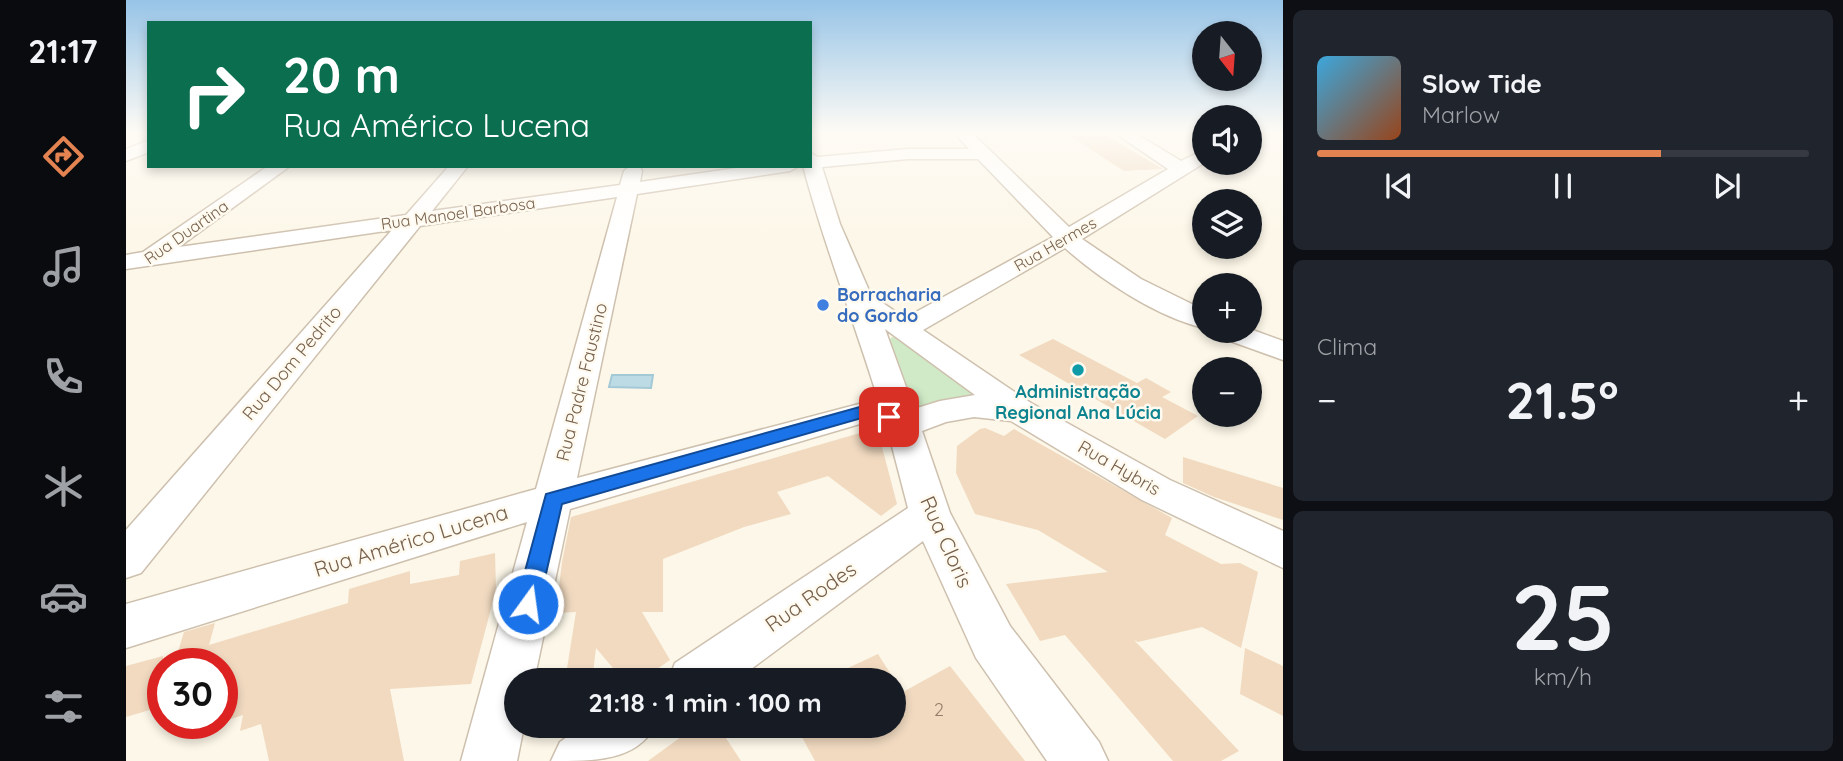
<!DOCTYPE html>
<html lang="pt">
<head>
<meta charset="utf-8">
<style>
	:root { --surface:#171b24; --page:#20242c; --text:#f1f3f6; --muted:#9ea1a6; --line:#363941; --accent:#e28351 }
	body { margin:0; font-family:Quicksand,sans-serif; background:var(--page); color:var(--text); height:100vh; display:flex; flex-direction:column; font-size:26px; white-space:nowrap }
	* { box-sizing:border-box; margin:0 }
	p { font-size:23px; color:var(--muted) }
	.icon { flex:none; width:38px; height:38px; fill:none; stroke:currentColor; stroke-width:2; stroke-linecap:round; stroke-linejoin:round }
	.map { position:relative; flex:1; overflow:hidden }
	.details { display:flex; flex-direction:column; gap:10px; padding:10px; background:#0d0f14; width:560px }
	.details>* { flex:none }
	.banner { position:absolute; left:21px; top:21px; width:665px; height:147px; border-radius:0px; box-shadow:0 4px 10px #0003; background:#0b6e4f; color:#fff; overflow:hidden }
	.needle { width:46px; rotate:163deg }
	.buttons { position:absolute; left:1066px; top:21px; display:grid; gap:14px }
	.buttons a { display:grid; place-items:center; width:70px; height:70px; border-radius:50%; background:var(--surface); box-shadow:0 4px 10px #0003; font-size:35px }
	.speed { position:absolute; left:21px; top:648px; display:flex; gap:14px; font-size:35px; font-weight:700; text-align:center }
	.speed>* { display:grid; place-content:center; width:91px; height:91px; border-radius:50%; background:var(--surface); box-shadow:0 4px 10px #0003; line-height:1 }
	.speed .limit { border:10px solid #d22; background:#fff; color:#111 }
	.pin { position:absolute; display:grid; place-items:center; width:60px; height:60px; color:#fff; margin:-30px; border-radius:14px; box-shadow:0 4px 10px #0006 }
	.me { position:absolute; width:77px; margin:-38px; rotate:14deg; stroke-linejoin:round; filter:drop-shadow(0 0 5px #0008) }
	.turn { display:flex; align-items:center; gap:24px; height:147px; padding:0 21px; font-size:32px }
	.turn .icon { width:91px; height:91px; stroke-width:2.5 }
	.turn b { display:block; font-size:49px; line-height:60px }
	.big { font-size:52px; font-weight:700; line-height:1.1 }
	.details .tile { flex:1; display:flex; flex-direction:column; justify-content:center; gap:10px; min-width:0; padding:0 24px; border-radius:10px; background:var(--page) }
	.details .dial { align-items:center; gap:0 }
	.dial b { font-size:91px; line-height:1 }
	.song { display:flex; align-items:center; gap:21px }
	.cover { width:84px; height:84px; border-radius:10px; background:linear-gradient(135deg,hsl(200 70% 55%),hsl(20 70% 35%)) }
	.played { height:7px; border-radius:4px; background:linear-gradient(90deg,var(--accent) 70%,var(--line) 70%) }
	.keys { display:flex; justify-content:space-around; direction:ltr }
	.heat { display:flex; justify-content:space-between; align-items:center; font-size:38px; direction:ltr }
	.trip { position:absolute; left:378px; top:668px; width:402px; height:70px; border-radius:35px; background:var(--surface); box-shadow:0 4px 10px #0003; font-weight:700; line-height:70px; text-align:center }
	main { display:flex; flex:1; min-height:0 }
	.tab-bar { display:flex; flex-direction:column; width:126px; justify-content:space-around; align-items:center; background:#090b0e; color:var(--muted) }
	.tab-bar .icon { width:49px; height:49px }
	.tab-bar .current { color:var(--accent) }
	.tab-bar b { font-size:32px; color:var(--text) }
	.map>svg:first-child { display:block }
	.green { fill:#d0eac7 }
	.water { fill:#bddbe5; stroke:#a3c9d7; stroke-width:2 }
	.building { fill:#f1dac0 }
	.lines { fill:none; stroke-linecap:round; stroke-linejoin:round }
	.minor-casing { stroke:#cec0ae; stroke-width:3 }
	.minor { fill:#fff; fill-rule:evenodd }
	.route { fill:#1a73e8; stroke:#114b97; stroke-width:2 }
	.shop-dot { fill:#3f7fe0; stroke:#fffaef; stroke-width:2.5 }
	.culture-dot { fill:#0f9aa8; stroke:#fffaef; stroke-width:2.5 }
	.labels { text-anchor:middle; stroke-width:5; stroke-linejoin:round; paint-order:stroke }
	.far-street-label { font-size:16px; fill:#76604c; stroke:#fffaef }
	.shop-label { font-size:18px; font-weight:bold; fill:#366cbe; stroke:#fffaef; text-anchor:start }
	.street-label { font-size:18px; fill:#76604c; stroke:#fffaef }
	.culture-label { font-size:18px; font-weight:bold; fill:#0d838f; stroke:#fffaef }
	.near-number-label { font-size:18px; fill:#957e69 }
	.near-street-label { font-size:21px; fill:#76604c; stroke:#fffaef }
</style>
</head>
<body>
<main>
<nav class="tab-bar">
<b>21:17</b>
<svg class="icon current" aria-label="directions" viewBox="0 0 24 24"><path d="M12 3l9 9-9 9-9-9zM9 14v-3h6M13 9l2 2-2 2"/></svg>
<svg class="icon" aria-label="music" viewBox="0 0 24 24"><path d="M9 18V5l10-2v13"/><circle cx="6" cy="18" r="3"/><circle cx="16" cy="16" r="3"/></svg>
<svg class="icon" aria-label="phone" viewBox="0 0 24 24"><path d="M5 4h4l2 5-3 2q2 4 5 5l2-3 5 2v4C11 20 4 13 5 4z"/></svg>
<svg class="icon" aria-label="climate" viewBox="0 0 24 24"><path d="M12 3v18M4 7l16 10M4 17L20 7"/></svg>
<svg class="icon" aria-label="car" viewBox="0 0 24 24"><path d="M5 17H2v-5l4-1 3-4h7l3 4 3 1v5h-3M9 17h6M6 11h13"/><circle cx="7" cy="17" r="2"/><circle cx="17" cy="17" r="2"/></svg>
<svg class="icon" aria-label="filters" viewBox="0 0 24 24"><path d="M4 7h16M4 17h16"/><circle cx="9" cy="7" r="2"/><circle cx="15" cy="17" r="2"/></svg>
</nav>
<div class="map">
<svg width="1157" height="761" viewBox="0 0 1157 761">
	<rect width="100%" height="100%" fill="#fcf7e8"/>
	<!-- green -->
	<path class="green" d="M 766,337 L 777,339 L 849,395 L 788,408 L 761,342 Z"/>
	<!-- water -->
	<path class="water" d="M 486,375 L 527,375 L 525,388 L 483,387 Z"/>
	<!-- building -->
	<path class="building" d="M 946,133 L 976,133 L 1037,169 L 998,171 L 944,136 Z
		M 927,339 L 1011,383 L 1020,378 L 1045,392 L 1036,397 L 1072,416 L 1039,439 L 893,355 Z
		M 751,428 L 771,504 L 755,516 L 702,476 L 651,492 L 665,514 L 618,527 L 537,559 L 537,612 L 516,612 L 544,660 L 514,681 L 498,681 L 470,648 L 466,681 L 439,681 L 450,612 L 430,613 L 436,562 L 445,517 Z
		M 859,428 L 878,436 L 888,429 L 1046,518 L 1039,535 L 1095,564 L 1114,563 L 1132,572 L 1115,648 L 1076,627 L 1012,642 L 1008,640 L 1113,751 L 1095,761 L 1047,761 L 939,635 L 914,641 L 880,584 L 982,572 L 912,530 L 849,514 L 830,473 L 831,446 L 854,429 Z
		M 1057,457 L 1157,488 L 1157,520 L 1088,497 L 1057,483 Z
		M 369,553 L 370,590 L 345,684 L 264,689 L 278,761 L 143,761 L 135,724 L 114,731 L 117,715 L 96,722 L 96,663 L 42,663 L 42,658 L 51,655 L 58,632 L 89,623 L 83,645 L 222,603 L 223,589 L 284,571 L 284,584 L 333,575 L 334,561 Z
		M 1119,648 L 1157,666 L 1157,716 L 1114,694 Z
		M 752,654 L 769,681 L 694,681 Z
		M 37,656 L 37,706 L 0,717 L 0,666 Z
		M 824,666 L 899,761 L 689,761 L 670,726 L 768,726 L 768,697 Z
		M 570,726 L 592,726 L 615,761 L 522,761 Z"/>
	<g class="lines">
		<!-- minor casing -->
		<g class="minor-casing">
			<path id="minor" d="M 829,133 L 846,133 L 943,227 L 1042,169 L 989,133 L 1009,133 L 1055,161 L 1078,150 L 1078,163 L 956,239 L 1015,279 L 1078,310 L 1078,328 C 1031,317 975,280 939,248 L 797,330 L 905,403 L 1044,480 L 1157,531 L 1157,568 L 1016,500 L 885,421 L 848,417 L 820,422 L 796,431 L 824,513 L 884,626 L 973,742 L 982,761 L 921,761 L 850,658 L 797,541 L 609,681 L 542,681 L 549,663 L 782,508 L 762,431 L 744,421 L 444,509 L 408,681 L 390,681 L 390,726 L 398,726 L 391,761 L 335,761 L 401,522 L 0,648 L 0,604 L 410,489 L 491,197 L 294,226 L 15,573 L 0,578 L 0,530 L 266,230 L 0,269 L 0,255 L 17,252 L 142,166 L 164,166 L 53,247 L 280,215 L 323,166 L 342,166 L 306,211 L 494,185 L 498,171 L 504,166 L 514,167 L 516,171 L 514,182 L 624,166 L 673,166 L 664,171 L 511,194 L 451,478 L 752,399 C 728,321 698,245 677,166 L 684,166 L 684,153 L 692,157 L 782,149 L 843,149 ZM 782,159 L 852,159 L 927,237 L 779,318 L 745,295 L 714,224 L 696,167 ZM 759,329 L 849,395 L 814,401 L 788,409 Z
				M 23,140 L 23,152 L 0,161 L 0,149 Z
				M 1124,329 L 1157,341 L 1157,360 L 1093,337 L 1089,331 Z
				M 456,726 L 529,726 C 510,761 469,761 425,761 L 434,742 Z"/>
		</g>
		<!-- minor -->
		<use href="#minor" class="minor"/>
	</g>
	<!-- sky -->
	<linearGradient id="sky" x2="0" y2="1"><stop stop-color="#97c4e7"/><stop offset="0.55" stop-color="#fefbf5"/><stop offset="1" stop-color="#fefbf5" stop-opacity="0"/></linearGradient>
	<rect width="1157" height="240" fill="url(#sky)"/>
	<!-- route -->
	<path class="route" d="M 748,403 L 769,413 L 771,417 L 769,421 L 763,423 L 746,415 L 436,504 L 413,604 L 410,611 L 402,614 L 394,611 L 390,604 L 420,494 Z"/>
	<!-- markers -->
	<circle class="shop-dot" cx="697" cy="305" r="7"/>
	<circle class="culture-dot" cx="952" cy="370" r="7"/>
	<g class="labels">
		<!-- far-street labels -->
		<g class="far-street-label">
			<text transform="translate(332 213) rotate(-8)" y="6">Rua Manoel Barbosa</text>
			<text transform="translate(60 232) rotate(-35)" y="6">Rua Duartina</text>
			<text transform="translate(929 244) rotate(-30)" y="6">Rua Hermes</text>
		</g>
		<!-- shop labels -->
		<g class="shop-label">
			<text x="711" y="301">Borracharia<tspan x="711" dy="21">do Gordo</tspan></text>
		</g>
		<!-- street labels -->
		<g class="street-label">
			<text transform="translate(166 363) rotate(-50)" y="6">Rua Dom Pedrito</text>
			<text transform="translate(456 382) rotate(-76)" y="6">Rua Padre Faustino</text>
			<text transform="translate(993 468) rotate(30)" y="6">Rua Hybris</text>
		</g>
		<!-- culture labels -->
		<g class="culture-label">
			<text x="952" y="398">Administração<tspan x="952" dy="21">Regional Ana Lúcia</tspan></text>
		</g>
		<!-- near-number labels -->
		<g class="near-number-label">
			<text x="813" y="716">2</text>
		</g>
		<!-- near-street labels -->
		<g class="near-street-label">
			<text transform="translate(285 541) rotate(-17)" y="7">Rua Américo Lucena</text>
			<text transform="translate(820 542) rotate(66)" y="7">Rua Cloris</text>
			<text transform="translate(685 597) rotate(-35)" y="7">Rua Rodes</text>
		</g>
	</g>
</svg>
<div class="buttons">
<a><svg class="needle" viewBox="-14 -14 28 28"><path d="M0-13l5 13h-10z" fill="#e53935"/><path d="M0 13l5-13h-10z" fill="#9ea1a6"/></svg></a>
<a><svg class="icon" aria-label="sound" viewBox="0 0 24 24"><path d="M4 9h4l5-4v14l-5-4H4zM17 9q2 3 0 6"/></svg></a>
<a><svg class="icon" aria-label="layers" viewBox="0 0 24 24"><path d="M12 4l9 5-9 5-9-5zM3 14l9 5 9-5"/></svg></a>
<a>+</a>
<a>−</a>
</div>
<div class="speed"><div class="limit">30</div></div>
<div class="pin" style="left:763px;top:417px;background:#d93025"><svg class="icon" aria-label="arrive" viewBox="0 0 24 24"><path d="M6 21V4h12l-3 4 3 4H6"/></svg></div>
<svg class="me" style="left:402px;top:604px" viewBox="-20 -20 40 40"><circle r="17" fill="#1a73e8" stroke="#fff" stroke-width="3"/><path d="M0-11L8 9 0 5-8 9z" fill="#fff"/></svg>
<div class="trip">21:18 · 1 min · 100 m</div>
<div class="banner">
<div class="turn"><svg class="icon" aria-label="right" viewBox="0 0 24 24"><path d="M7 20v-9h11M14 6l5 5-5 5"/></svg><div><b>20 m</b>Rua Américo Lucena</div></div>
</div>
</div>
<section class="details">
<div class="tile">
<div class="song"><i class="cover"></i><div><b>Slow Tide</b><p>Marlow</p></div></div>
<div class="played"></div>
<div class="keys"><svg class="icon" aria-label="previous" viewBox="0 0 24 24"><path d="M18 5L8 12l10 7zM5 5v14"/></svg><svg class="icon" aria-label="pause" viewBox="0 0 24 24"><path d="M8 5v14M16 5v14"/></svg><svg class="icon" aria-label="next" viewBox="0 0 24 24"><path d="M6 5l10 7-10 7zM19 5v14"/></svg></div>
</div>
<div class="tile"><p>Clima</p>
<div class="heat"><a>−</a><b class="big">21.5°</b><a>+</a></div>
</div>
<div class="tile dial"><b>25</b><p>km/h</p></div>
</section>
</main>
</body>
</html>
